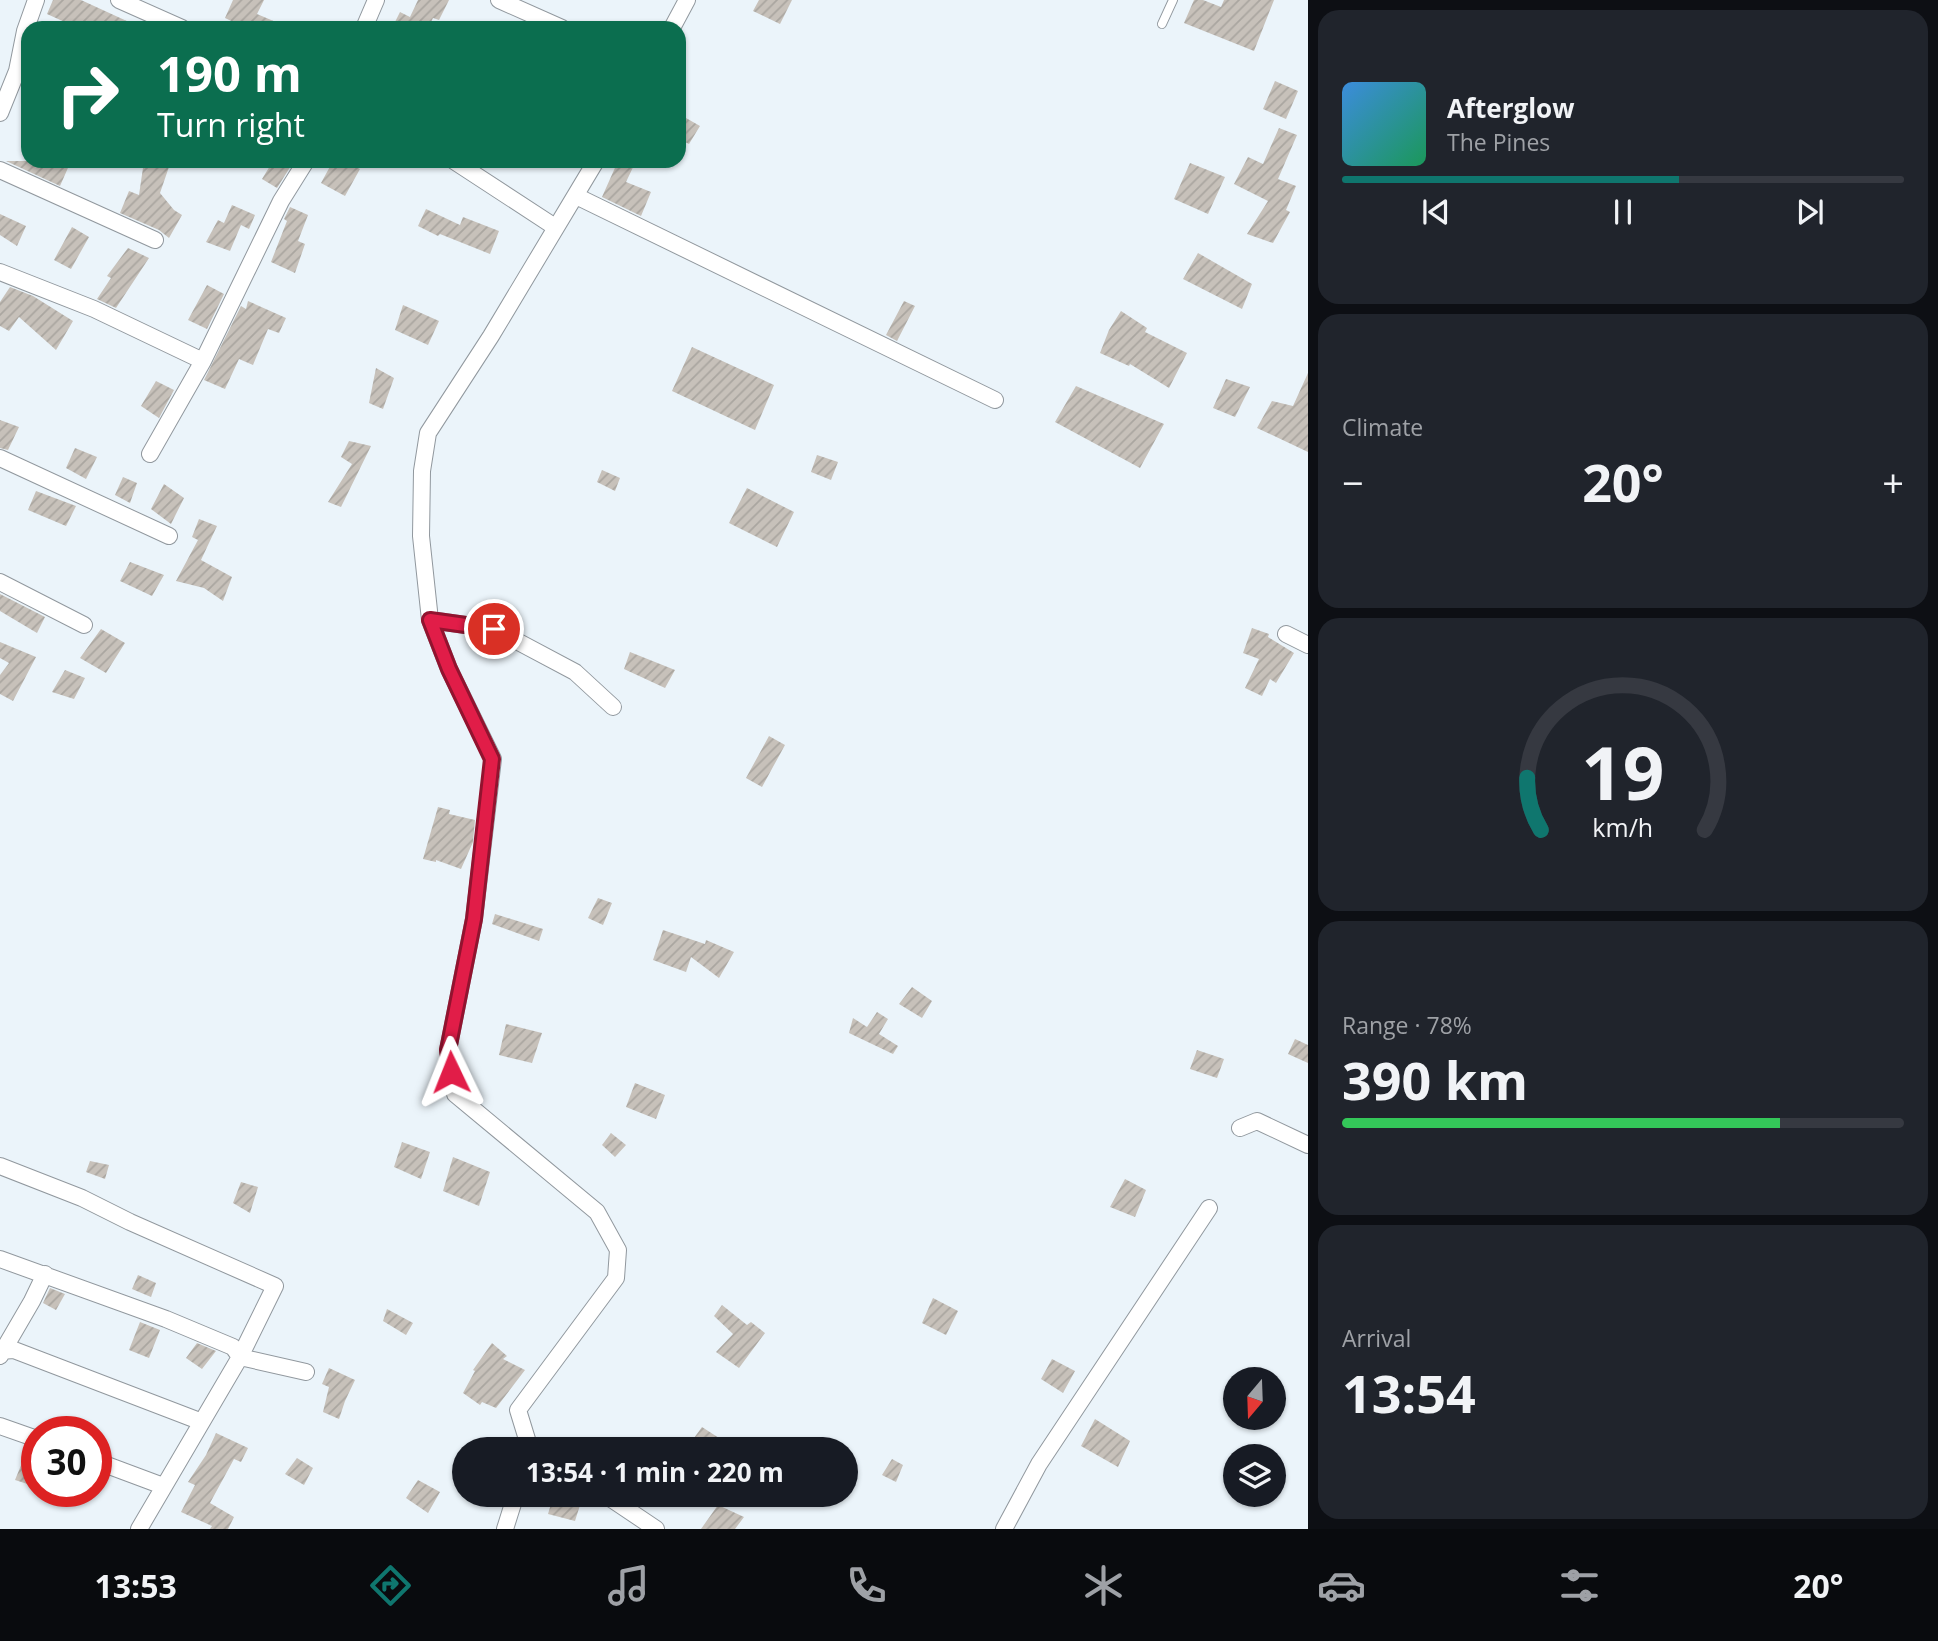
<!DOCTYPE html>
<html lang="en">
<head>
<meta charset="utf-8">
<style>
	:root { --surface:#171b24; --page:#20242c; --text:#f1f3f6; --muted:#9ea1a6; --line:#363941; --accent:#0f766e }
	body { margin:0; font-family:"Open Sans",sans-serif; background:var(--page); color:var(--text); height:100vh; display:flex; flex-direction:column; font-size:26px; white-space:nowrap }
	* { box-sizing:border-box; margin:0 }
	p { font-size:23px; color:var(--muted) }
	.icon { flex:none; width:38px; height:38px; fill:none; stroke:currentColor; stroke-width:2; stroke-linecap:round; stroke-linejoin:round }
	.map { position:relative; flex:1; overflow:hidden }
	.panel { display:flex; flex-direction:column; gap:10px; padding:10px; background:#0d0f14; width:630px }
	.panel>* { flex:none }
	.banner { position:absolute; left:21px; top:21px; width:665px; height:147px; border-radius:21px; box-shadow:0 2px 5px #0004; background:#0b6e4f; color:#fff; overflow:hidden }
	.needle { width:46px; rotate:199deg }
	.controls { position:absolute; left:1223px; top:1367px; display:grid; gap:14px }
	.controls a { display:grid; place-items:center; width:63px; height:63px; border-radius:50%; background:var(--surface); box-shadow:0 2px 5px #0004; font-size:35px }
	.speed { position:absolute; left:21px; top:1416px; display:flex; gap:14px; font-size:35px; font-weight:700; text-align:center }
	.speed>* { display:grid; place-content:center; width:91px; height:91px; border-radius:50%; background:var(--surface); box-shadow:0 2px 5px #0004; line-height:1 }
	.speed .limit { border:10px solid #d22; background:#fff; color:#111 }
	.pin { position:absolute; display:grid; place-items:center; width:60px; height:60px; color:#fff; margin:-30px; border:4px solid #fff; border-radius:50%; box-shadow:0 2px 7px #0007 }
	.me { position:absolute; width:77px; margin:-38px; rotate:358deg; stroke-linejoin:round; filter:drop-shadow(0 0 5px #0008) }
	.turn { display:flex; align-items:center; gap:24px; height:147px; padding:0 21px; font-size:32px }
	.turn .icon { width:91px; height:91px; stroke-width:2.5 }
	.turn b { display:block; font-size:49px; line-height:60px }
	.big { font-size:52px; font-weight:700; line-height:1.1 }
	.panel .card { flex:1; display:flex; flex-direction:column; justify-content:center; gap:10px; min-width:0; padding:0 24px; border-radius:21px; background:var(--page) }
	.panel .dial { align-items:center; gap:0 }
	.dial svg { height:182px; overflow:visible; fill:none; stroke:var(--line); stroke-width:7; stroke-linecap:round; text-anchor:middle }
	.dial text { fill:var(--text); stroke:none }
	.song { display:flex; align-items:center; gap:21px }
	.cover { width:84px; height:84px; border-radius:10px; background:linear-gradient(135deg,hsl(210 70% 55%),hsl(150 70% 35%)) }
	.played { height:7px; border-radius:4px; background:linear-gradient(90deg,var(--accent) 60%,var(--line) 60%) }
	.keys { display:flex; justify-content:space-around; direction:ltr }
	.heat { display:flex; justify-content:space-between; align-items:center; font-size:38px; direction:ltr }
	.charge { height:10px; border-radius:5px; background:linear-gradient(90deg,#34c759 78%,var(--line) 0) }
	.trip { position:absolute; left:452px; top:1437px; width:406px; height:70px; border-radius:35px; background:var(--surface); box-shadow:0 2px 5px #0004; font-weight:700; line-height:70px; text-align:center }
	.tabs { display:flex; height:112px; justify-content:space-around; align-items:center; background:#090b0e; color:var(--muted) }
	.tabs .icon { width:49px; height:49px }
	.tabs .on { color:var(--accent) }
	.tabs b { font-size:32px; color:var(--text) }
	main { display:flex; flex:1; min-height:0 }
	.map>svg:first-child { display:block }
	.building { fill:url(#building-hatch) }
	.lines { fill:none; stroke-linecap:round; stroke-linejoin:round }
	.service-casing { stroke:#91989e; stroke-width:10 }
	.minor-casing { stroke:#91989e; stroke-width:18 }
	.service { stroke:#fff; stroke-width:8 }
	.minor { stroke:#fff; stroke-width:16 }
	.route-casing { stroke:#92132f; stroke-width:18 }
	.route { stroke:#e11d48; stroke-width:12 }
</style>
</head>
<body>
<main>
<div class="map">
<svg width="1308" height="1529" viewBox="0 0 1308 1529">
	<defs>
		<pattern id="building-hatch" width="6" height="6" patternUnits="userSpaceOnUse" patternTransform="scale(1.75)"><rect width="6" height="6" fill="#c7c1ba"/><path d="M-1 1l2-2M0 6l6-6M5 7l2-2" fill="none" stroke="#aaa6a0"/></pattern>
	</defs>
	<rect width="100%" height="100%" fill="#ebf4fa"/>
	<!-- building -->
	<path class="building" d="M 53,0 L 81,0 L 142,28 L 78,28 L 47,14 Z
		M 233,0 L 264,0 L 257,14 L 290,28 L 246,28 L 225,18 Z
		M 418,0 L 449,0 L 439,20 L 433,18 L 429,26 L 433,28 L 392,28 L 400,12 L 410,17 Z
		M 759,0 L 792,0 L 780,24 L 753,11 Z
		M 1194,0 L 1203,0 L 1221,7 L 1224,0 L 1274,0 L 1254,51 L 1184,23 Z
		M 1275,81 L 1298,91 L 1286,119 L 1263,109 Z
		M 679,114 L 700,126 L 689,144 L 679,139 Z
		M 1279,128 L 1297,135 L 1278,179 L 1296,186 L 1286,210 L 1290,212 L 1273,243 L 1247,234 L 1268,201 L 1234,184 L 1248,157 L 1263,164 Z
		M 6,161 L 71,161 L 60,186 Z
		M 144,161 L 171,161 L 160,193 L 174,210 L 182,215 L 169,238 L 159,230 L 120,213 L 129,191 L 139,195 Z
		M 273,161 L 294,161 L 277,188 L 262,179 Z
		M 333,161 L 346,161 L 360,169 L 345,196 L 321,183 Z
		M 618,161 L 636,161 L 626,182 L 651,192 L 641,216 L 602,197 Z
		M 1190,163 L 1225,177 L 1208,214 L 1174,199 Z
		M 232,205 L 255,215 L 249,229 L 241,225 L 230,251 L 206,242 L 218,220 L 224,223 Z
		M 290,207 L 308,215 L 298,241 L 305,244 L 295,273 L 271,262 L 287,221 L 284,219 Z
		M 426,209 L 460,225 L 463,217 L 499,231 L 490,254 L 440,234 L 438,236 L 418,226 Z
		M 0,214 L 26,226 L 17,246 L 0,235 Z
		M 72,227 L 89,237 L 71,269 L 54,260 Z
		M 128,248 L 149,258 L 116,308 L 97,299 L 111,278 L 107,276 Z
		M 1198,253 L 1252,284 L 1242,309 L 1183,279 Z
		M 207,285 L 224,294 L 207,329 L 188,320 Z
		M 10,287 L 33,296 L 73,321 L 56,350 L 19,317 L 9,331 L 0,326 L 0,302 Z
		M 248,301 L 286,318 L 279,333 L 268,329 L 253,365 L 239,359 L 225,389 L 204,380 L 241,306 L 246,309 Z
		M 904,301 L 915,306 L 897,341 L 886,335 Z
		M 403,305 L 439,321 L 428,345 L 395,330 Z
		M 1121,311 L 1147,328 L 1145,332 L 1187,353 L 1169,388 L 1130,364 L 1129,366 L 1100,353 L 1109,330 Z
		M 692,347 L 774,385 L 755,430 L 672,391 Z
		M 376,368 L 394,378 L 383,409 L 369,403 Z
		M 1308,373 L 1308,452 L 1257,428 L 1272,401 L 1293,406 Z
		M 1226,379 L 1250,387 L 1235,417 L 1213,408 Z
		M 156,381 L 174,390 L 159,418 L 141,406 Z
		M 1076,386 L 1164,424 L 1140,468 L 1055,422 Z
		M 0,420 L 19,427 L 8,450 L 0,448 Z
		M 349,441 L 371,446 L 341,507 L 328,502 L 352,464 L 341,457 Z
		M 75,448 L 97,457 L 86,479 L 66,468 Z
		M 817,455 L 838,462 L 831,480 L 811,472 Z
		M 602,470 L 620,478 L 615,491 L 597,482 Z
		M 123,477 L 137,483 L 130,503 L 115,495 Z
		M 164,484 L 184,498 L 171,524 L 151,509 Z
		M 747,488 L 794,512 L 777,547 L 729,523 Z
		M 36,491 L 76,506 L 66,526 L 28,510 Z
		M 199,519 L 217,526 L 201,560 L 232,577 L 223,601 L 204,588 L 176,581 L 198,540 L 192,537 Z
		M 130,562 L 164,575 L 152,596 L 120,581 Z
		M 0,594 L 45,617 L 37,633 L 0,611 Z
		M 1252,628 L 1269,634 L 1268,637 L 1294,653 L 1276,683 L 1270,679 L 1262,696 L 1245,688 L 1259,659 L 1243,653 Z
		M 101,629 L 125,643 L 106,673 L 80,658 Z
		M 0,642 L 36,657 L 13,701 L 0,694 L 0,675 L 9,663 L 0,658 Z
		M 630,652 L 675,670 L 665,688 L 624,669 Z
		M 65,670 L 85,678 L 74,699 L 52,692 Z
		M 769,736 L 785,745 L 762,787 L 746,778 Z
		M 438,807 L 450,810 L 449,814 L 475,820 L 473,842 L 461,869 L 436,860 L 436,862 L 423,859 Z
		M 598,898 L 612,903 L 603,925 L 588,918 Z
		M 495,914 L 543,929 L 539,941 L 492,924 Z
		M 663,930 L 705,944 L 706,940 L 734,952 L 719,978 L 691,957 L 686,972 L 653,960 Z
		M 912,987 L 932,1001 L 922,1018 L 899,1004 Z
		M 877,1012 L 888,1019 L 879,1034 L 898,1046 L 893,1054 L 849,1033 L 853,1018 L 867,1027 Z
		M 506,1024 L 542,1033 L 532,1063 L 499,1055 Z
		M 1295,1039 L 1308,1045 L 1308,1063 L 1288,1054 Z
		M 1197,1050 L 1224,1059 L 1217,1078 L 1190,1069 Z
		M 635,1083 L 665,1095 L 656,1119 L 626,1107 Z
		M 611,1133 L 626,1145 L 615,1157 L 602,1145 Z
		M 402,1142 L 430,1152 L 421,1179 L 394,1167 Z
		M 453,1157 L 490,1172 L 479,1206 L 443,1191 Z
		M 90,1161 L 109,1165 L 105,1179 L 86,1172 Z
		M 1125,1179 L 1146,1190 L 1135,1217 L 1110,1207 Z
		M 241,1182 L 258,1187 L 250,1213 L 233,1203 Z
		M 138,1275 L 156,1283 L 151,1297 L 132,1289 Z
		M 50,1288 L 65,1294 L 56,1310 L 43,1303 Z
		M 933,1298 L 958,1311 L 946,1335 L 922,1323 Z
		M 722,1305 L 747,1325 L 751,1322 L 765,1333 L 739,1368 L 716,1352 L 733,1334 L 714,1316 Z
		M 387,1309 L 413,1323 L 406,1335 L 383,1321 Z
		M 140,1322 L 160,1330 L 149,1358 L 129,1350 Z
		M 197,1343 L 216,1351 L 202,1369 L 186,1358 Z
		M 492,1343 L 507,1356 L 503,1359 L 525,1370 L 496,1408 L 482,1402 L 480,1405 L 463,1393 L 475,1371 L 473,1370 Z
		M 1052,1359 L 1075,1371 L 1063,1393 L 1041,1379 Z
		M 329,1368 L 355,1380 L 345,1401 L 339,1419 L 323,1412 L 329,1387 L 322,1384 Z
		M 1095,1419 L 1130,1441 L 1118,1467 L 1081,1446 Z
		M 702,1427 L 736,1449 L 686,1449 Z
		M 216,1433 L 248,1448 L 241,1462 L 234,1459 L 210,1503 L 234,1517 L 228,1529 L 210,1529 L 212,1526 L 181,1512 L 195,1485 L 188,1482 L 206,1455 Z
		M 24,1458 L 37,1463 L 37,1487 L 15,1480 Z
		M 297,1458 L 313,1468 L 304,1485 L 285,1474 Z
		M 892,1459 L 903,1465 L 896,1482 L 882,1475 Z
		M 418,1480 L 440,1492 L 428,1513 L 406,1498 Z
		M 554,1494 L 581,1502 L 575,1521 L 548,1514 Z
		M 718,1505 L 744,1517 L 735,1529 L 701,1529 Z"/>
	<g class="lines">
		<!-- service casing -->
		<g class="service-casing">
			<path id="service" d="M 1162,24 L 1173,0"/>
		</g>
		<!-- minor casing -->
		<g class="minor-casing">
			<path id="minor" d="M 119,0 L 182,28
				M 499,0 L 562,28
				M 364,28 L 376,0
				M 672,28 L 687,0
				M 0,113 L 17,71 L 25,31 L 36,0
				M 454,161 L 555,227
				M 0,170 L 155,240
				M 576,196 L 995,400
				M 0,272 L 94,309 L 203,361
				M 150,454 L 203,361 L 281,201 L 306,161
				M 0,458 L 169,536
				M 0,582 L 84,625
				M 430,620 L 494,629 L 575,672 L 613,707
				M 1286,634 L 1308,645
				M 1240,1128 L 1257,1121 L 1308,1145
				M 0,1166 L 82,1198 L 130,1222 L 275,1286 L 240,1357 L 139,1529
				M 0,1259 L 166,1319 L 233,1347 L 240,1357 L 306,1372
				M 0,1351 L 14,1350 L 202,1422
				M 0,1356 L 32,1301 L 45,1274
				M 0,1426 L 37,1439
				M 530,1449 L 518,1410 L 616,1278 L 618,1250 L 597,1212 L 455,1094 L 448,1050 L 474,919 L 493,759 L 449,669 L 430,620 L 421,536 L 422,471 L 428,433 L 491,336 L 596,161
				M 96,1461 L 163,1486
				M 604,1494 L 656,1529
				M 505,1529 L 516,1494
				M 1004,1529 L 1039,1464 L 1209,1208"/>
		</g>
		<!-- service -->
		<use href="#service" class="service"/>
		<!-- minor -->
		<use href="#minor" class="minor"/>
	</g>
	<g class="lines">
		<!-- route casing -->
		<g class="route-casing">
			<path id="route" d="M 451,1072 L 448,1050 L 474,919 L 492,759 L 449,669 L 430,620 L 494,629"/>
		</g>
		<!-- route -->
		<use href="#route" class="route"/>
	</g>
</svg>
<div class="controls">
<a><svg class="needle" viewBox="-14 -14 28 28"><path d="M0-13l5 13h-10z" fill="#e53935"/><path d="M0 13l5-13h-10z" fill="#9ea1a6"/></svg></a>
<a><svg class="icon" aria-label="layers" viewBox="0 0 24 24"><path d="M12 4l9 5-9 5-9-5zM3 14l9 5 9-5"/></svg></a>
</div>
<div class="speed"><div class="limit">30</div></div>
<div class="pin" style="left:494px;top:629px;background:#d93025"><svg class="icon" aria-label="arrive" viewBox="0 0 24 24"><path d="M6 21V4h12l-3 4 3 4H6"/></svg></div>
<svg class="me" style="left:451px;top:1072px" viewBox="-20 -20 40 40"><path d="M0-17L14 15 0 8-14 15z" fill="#e11d48" stroke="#fff" stroke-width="4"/></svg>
<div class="trip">13:54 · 1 min · 220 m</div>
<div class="banner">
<div class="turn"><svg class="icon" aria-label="right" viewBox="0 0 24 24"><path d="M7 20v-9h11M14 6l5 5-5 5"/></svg><div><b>190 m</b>Turn right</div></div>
</div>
</div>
<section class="panel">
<div class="card">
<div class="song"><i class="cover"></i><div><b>Afterglow</b><p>The Pines</p></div></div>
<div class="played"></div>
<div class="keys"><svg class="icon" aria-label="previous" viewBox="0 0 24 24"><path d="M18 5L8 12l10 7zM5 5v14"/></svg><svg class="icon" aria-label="pause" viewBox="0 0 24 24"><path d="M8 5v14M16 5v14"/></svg><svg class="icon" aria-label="next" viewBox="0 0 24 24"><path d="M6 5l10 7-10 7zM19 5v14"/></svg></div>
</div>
<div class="card"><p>Climate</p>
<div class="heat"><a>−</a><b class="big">20°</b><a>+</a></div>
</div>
<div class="card dial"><svg viewBox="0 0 100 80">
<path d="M14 69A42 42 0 1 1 86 69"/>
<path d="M14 69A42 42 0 0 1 8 46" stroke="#0f766e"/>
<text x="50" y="56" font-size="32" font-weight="700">19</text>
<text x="50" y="72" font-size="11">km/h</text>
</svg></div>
<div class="card"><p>Range · 78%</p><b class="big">390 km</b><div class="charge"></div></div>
<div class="card"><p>Arrival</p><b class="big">13:54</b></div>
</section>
</main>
<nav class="tabs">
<b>13:53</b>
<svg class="icon on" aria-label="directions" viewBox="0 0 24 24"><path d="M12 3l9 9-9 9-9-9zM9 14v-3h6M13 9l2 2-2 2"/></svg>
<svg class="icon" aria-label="music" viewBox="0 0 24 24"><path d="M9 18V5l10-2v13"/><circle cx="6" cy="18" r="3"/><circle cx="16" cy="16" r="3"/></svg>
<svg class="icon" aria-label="phone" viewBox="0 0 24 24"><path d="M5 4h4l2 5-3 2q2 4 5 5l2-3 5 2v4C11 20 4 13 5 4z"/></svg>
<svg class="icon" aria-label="climate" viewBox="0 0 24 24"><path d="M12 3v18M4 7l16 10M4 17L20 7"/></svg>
<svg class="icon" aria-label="car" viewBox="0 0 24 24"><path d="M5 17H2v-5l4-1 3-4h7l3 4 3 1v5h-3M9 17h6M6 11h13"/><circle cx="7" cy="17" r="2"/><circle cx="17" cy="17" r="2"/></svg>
<svg class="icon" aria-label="filters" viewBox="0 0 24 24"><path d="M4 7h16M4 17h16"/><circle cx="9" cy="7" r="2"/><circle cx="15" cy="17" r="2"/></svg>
<b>20°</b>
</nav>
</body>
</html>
